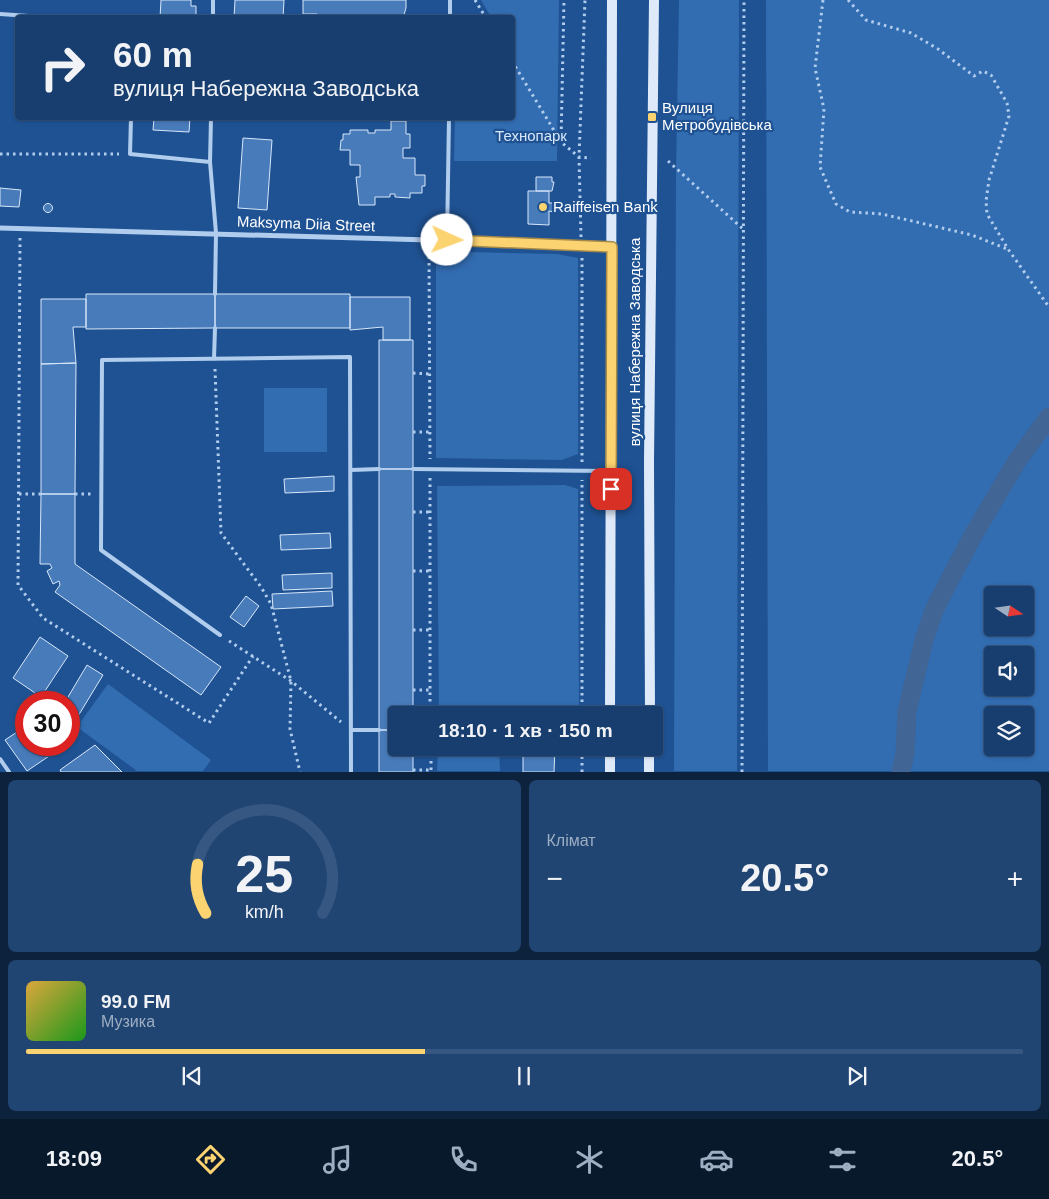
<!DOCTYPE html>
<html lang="uk">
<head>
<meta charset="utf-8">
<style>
	:root { --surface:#173e6e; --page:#204573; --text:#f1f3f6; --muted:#9eaec2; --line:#365781; --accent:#fcd371 }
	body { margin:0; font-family:Helvetica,sans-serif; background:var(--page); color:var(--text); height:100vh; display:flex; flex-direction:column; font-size:19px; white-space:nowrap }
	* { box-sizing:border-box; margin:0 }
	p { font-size:16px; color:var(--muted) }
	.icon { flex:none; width:28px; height:28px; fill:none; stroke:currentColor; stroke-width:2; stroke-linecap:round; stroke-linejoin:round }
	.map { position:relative; height:772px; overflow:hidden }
	.drawer { display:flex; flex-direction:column; gap:8px; padding:8px; background:#0d223c; flex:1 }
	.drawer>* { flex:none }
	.hud { position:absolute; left:15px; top:15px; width:500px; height:105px; border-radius:5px; box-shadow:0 1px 4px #0004,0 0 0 1px var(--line); background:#173e6e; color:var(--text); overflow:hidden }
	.needle { width:32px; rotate:103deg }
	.controls { position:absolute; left:984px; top:586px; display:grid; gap:10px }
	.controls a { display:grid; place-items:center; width:50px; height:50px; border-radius:5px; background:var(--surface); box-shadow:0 1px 4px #0004,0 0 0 1px var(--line); font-size:25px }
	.speed { position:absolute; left:15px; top:691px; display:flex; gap:10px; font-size:25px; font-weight:700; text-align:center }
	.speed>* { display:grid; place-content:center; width:65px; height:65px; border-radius:50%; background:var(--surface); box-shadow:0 1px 4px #0004,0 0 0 1px var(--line); line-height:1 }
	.speed .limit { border:8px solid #d22; background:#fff; color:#111 }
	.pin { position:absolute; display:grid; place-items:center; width:42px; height:42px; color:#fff; margin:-21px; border-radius:10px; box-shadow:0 2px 8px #0006 }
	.me { position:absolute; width:55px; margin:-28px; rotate:92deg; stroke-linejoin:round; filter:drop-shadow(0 0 4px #0008) }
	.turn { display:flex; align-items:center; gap:18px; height:105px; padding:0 15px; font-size:22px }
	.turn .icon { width:65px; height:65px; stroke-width:2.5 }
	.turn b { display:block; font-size:35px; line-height:42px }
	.big { font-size:38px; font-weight:800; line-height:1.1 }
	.drawer .card { flex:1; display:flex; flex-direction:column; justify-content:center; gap:8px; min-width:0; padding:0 18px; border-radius:8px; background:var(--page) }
	.drawer .dial { align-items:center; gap:0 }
	.dial svg { height:130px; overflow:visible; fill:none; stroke:var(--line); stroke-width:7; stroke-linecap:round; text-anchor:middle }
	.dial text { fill:var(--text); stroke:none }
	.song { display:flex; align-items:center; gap:15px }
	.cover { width:60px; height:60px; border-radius:8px; background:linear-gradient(135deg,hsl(40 70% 55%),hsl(120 70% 35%)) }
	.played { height:5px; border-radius:2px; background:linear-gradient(90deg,var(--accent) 40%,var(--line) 40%) }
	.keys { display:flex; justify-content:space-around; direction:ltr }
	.heat { display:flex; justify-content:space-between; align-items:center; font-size:28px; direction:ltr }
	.drawer .tiles { flex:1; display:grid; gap:8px; grid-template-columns:1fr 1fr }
	.card:last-child { grid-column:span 2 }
	.trip { position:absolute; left:388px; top:706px; width:275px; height:50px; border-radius:5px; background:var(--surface); box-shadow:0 1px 4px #0004,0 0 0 1px var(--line); font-weight:800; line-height:50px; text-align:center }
	.tabs { display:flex; height:80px; justify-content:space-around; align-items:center; background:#09192c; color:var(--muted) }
	.tabs .icon { width:35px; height:35px }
	.tabs .on { color:var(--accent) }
	.tabs b { font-size:22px; color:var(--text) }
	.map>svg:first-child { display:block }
	.green { fill:#326cb1; fill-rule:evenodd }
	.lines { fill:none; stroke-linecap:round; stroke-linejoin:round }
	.canal { stroke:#416594; stroke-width:19 }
	.building { fill:#487bba; stroke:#d7e7fa }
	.path { stroke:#b1cdee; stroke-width:3; stroke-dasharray:2.5 4; stroke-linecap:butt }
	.service { stroke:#b1cdee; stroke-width:4 }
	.minor { stroke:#b1cdee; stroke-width:5 }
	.secondary { stroke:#deeafa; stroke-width:10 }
	.route-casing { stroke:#a48949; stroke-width:12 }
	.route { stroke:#fcd371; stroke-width:9 }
	.poi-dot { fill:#fcd371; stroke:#1f5293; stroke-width:2 }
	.labels { text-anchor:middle; stroke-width:4.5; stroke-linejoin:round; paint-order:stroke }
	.poi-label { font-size:15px; fill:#fff; stroke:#1f5293; text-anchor:start }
	.park-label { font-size:15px; fill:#d7e7fa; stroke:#1f5293 }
	.street-label { font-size:15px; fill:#fff; stroke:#1f5293 }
</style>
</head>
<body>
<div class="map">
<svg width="1049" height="772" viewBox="0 0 1049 772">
	<rect width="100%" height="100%" fill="#1f5293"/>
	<!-- green -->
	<path class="green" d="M 481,0 L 559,0 L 557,161 L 454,161 L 455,118 L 512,118 L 512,18 L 491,17 Z
		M 679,0 L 739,0 L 737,771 L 674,771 L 676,170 Z
		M 766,0 L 1049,0 L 1049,771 L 768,771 ZM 992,595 L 1025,595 L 1025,628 L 992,628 ZM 992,655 L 1025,655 L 1025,688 L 992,688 ZM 992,715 L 1025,715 L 1025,748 L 992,748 Z
		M 469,252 L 557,254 L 578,258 L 578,454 L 562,460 L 436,458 L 436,256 L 461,257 Z
		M 264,388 L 327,388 L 327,452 L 264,452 Z
		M 565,485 L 578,489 L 579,711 L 572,715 L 439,715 L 437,486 Z
		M 108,684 L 211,760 L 203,771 L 137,771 L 77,727 Z
		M 438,748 L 499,748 L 500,771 L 437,771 Z"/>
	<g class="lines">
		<!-- canal -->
		<path class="canal" d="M 901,772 L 905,753 L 907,711 L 924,640 L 935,608 L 971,539 L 1017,461 L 1049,417"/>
	</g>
	<!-- building -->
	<path class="building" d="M 161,0 L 191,0 L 191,6 L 196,6 L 196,18 L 160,18 Z
		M 235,0 L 284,0 L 283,18 L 234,18 Z
		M 303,0 L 406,0 L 406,8 L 403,18 L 317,18 L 317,14 L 303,14 Z
		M 154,118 L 190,118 L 189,132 L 153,130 Z
		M 391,121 L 406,121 L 406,134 L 410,134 L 410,148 L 403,148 L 403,158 L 415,158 L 415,175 L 425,175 L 425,186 L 422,186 L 422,193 L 410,193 L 410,198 L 395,197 L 395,194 L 390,194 L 390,197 L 375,197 L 375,205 L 359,205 L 356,177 L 360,177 L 360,165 L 350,165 L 350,150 L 340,150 L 341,140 L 343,140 L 343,134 L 350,134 L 350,130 L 368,130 L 368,133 L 375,133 L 375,130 L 391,130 Z
		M 243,138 L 272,140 L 267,210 L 238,208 Z
		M 536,177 L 552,177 L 552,182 L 554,182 L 552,191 L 536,191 Z
		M 0,188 L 21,190 L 19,207 L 0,206 Z
		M 528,191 L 549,191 L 549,203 L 554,203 L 554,212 L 549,211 L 549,225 L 528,224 Z
		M43.5 208a4.5 4.5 0 1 1 9 0a4.5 4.5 0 1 1-9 0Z
		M 86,294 L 215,294 L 215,328 L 86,329 Z
		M 215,294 L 350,294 L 350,328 L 215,328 Z
		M 350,297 L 410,297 L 410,340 L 383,340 L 383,327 L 350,330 Z
		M 41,299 L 86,299 L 86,327 L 73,327 L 76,363 L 41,364 Z
		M 379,340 L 413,340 L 413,469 L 379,469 Z
		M 76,363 L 75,494 L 41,494 L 41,364 Z
		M 379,469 L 413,469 L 413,715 L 396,715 L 396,730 L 379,730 Z
		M 334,476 L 334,491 L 285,493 L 284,479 Z
		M 41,494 L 75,494 L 75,564 L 221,667 L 201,695 L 55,592 L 60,585 L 59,581 L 53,584 L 47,571 L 52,568 L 50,564 L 40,564 Z
		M 330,533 L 331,548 L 281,550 L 280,535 Z
		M 332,573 L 332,588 L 283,590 L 282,575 Z
		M 332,591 L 333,606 L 273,609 L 272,594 Z
		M 246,596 L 259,606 L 244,627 L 230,617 Z
		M 40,637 L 68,656 L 41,697 L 13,678 Z
		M 87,665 L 103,675 L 69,731 L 69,702 L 65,702 Z
		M 26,726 L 26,745 L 55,745 L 58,750 L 27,771 L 5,740 Z
		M 379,730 L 396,730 L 396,748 L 413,748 L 413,772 L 379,772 Z
		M 95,745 L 122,772 L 61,772 L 60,770 Z
		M 523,748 L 555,748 L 554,772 L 523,772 Z"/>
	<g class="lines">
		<!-- path -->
		<path class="path" d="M 475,0 L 486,18
			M 823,0 L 815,68 L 824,109 L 820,167 L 836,204 L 850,212 L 882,214 L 972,235 L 1007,249
			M 848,0 L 866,20 L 911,33 L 938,49 L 974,76 L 983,71 L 991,75 L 1007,103 L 1009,116 L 989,180 L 986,201 L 987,214 L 1008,249 L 1049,307
			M 512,61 L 561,142 L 579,157 L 591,158
			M 561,142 L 564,0
			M 0,154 L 119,154
			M 668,161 L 743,229
			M 581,237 L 579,157 L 585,0
			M 20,238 L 18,585 L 43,618 L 209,723 L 253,656
			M 429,250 L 430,459
			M 215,369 L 221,533 L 261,587 L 271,604 L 291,681 L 290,729 L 300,772
			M 413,373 L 429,374
			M 413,432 L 429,432
			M 582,462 L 582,255
			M 430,478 L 430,715
			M 19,494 L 41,494
			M 75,494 L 93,494
			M 413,512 L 430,512
			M 413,571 L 430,571
			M 413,630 L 430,630
			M 229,641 L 291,681 L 341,722
			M 413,690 L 430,690
			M 582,715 L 582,480
			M 431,748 L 431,772
			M 413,770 L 431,770
			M 582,772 L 582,748
			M 742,772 L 744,0"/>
		<!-- service -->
		<path class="service" d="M 0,14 L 58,18
			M 213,18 L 213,0
			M 450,18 L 450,0
			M 131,118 L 130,154 L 210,162 L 216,233 L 215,294
			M 210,162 L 211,118
			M 447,240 L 449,118
			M 214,359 L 215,328
			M 413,469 L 609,471
			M 351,470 L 379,469
			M 220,635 L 101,550 L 102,360 L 350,357 L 351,772
			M 351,730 L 379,730
			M 0,759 L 9,772"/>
		<!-- minor -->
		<path class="minor" d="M 0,228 L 429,240 L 611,247"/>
		<!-- secondary -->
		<path class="secondary" d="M 610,715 L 612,0
			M 650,715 L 649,461 L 654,0
			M 610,748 L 610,772
			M 649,772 L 649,748"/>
	</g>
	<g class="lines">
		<!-- route casing -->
		<g class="route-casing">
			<path id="route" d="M 447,240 L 612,247 L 611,489"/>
		</g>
		<!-- route -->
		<use href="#route" class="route"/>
	</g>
	<!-- markers -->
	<g class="poi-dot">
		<rect x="647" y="112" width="10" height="10" rx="2.5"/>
		<circle cx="543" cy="207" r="5"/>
	</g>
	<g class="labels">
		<!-- poi labels -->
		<g class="poi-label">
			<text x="662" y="113">Вулиця<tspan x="662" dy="17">Метробудівська</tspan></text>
			<text x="553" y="212">Raiffeisen Bank</text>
		</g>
		<!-- park labels -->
		<g class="park-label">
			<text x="531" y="141">Технопарк</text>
		</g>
		<!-- street labels -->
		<g class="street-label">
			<text transform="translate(306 224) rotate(2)" y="5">Maksyma Diia Street</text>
			<text transform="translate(635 342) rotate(-90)" y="5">вулиця Набережна Заводська</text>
		</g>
	</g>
</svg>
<div class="controls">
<a><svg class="needle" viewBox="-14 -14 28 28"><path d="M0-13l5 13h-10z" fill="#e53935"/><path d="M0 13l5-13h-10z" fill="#9eaec2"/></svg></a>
<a><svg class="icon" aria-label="sound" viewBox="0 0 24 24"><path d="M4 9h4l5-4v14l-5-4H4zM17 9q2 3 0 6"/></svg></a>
<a><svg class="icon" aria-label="layers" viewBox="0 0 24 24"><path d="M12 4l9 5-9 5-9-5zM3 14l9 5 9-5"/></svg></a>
</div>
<div class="speed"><div class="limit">30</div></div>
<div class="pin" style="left:611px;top:489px;background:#d93025"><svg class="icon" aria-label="arrive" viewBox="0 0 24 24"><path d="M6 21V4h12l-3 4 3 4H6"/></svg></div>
<svg class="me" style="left:447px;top:240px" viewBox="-20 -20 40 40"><circle r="19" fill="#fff"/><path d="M0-13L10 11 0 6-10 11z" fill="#fcd371"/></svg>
<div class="trip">18:10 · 1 хв · 150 m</div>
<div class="hud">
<div class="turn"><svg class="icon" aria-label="right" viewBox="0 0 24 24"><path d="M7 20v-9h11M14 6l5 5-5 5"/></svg><div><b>60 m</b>вулиця Набережна Заводська</div></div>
</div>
</div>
<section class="drawer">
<div class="tiles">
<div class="card dial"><svg viewBox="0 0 100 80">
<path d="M14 69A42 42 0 1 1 86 69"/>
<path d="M14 69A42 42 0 0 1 9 39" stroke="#fcd371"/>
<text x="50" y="56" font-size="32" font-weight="700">25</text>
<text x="50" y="72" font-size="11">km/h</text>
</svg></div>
<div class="card"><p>Клімат</p>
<div class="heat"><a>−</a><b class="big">20.5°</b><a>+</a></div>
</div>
<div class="card">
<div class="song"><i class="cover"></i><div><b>99.0 FM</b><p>Музика</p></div></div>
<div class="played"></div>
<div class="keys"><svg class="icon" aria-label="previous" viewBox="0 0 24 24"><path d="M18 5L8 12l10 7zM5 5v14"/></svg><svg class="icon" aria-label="pause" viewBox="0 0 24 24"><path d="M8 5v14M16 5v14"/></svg><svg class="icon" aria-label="next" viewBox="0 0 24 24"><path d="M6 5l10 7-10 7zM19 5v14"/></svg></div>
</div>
</div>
</section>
<nav class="tabs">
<b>18:09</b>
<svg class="icon on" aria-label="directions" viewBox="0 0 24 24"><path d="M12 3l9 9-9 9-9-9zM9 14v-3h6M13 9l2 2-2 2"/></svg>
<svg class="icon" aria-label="music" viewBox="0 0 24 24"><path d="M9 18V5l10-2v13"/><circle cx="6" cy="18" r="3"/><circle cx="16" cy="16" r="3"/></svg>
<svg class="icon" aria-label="phone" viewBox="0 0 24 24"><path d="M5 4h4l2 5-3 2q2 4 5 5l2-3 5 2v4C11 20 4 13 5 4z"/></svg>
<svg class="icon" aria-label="climate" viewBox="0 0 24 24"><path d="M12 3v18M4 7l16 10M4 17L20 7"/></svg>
<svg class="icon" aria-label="car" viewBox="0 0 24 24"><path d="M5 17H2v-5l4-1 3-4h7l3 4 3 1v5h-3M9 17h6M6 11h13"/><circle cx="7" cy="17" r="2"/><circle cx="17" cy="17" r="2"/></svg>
<svg class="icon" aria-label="filters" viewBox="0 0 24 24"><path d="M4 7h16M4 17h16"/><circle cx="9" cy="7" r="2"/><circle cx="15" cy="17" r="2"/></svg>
<b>20.5°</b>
</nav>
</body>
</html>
